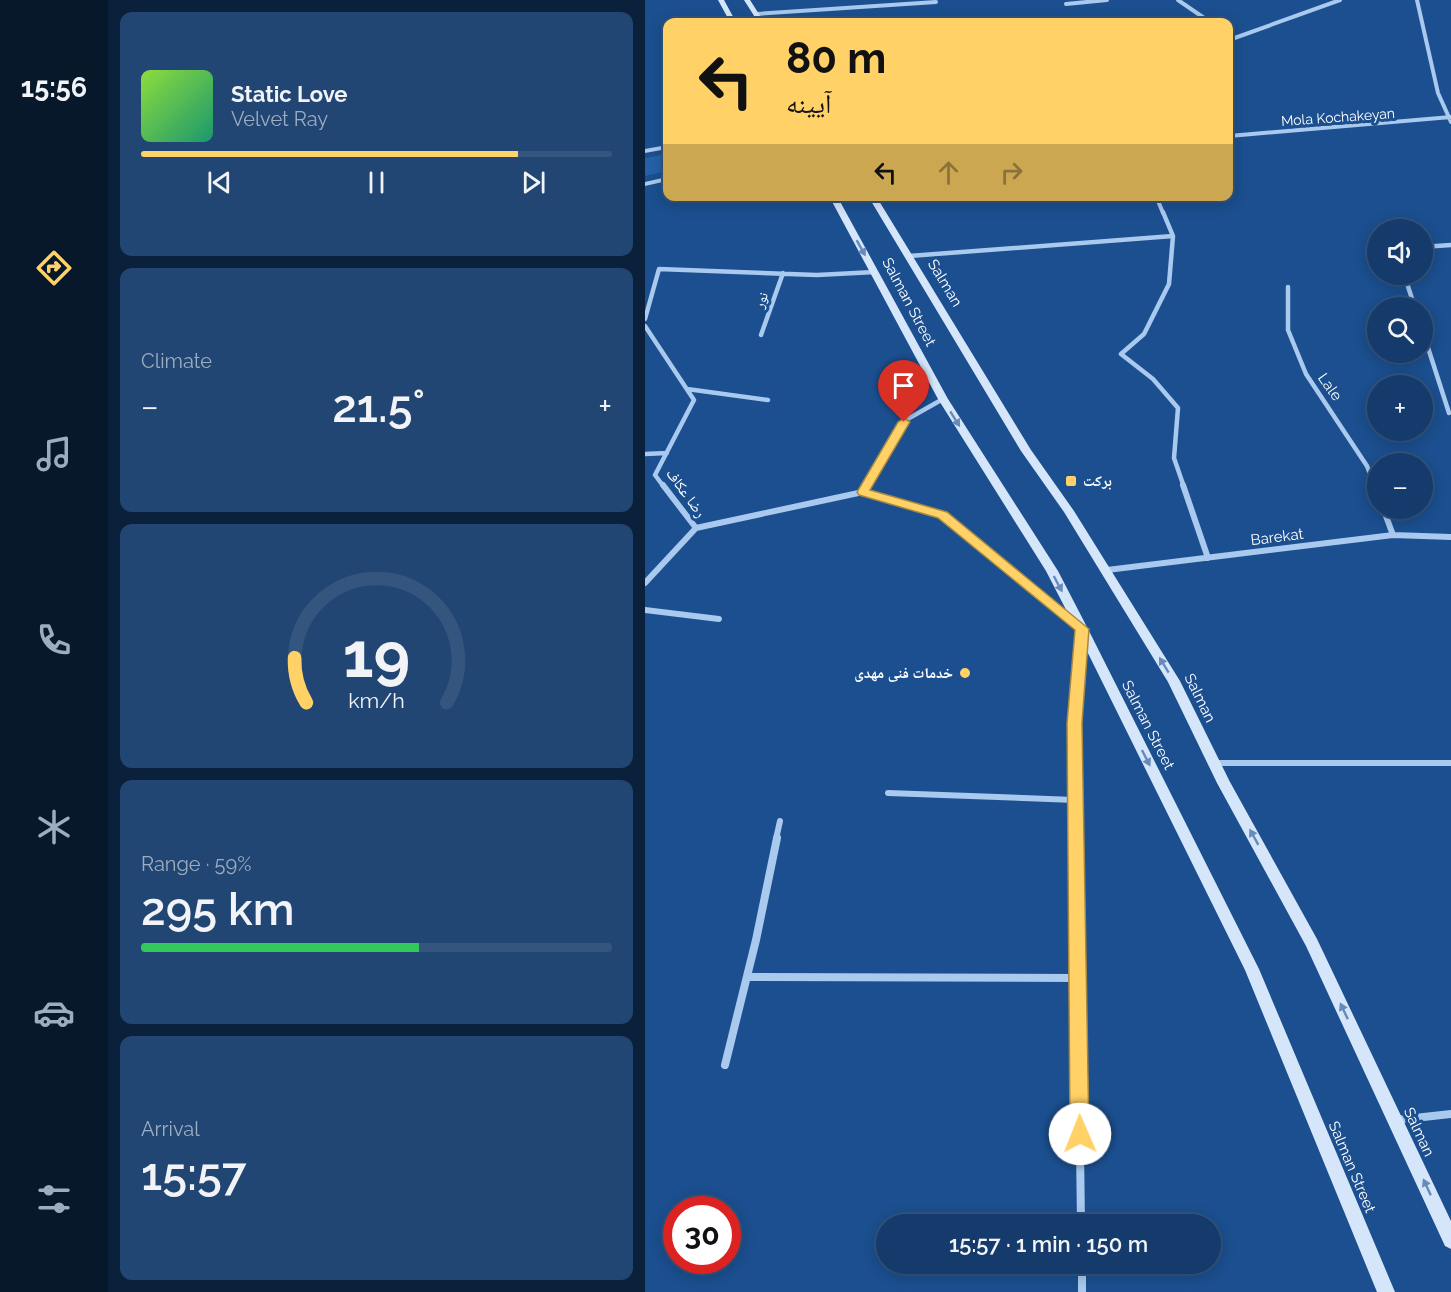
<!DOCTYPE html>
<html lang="en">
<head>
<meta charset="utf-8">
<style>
	:root { --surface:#143b6b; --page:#214673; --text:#f1f3f6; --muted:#9dadc1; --line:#33557e; --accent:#ffd166 }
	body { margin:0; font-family:Raleway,"Noto Naskh Arabic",sans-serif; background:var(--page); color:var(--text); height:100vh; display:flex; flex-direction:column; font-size:22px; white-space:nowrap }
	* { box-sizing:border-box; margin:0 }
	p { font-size:20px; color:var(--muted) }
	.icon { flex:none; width:33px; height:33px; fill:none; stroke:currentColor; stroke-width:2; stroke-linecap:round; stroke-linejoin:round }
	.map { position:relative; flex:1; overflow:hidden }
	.drawer { display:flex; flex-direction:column; gap:12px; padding:12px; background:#0b203b; width:537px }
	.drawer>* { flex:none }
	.guide { position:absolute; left:18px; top:18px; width:570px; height:183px; border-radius:12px; box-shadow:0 3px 15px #0003,0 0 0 2px var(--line); background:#ffd166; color:#111; overflow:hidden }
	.tools { position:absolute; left:722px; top:219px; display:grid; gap:12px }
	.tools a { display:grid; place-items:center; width:66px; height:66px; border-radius:50%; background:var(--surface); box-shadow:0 3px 15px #0003,0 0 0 2px var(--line); font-size:30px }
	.speed { position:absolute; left:18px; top:1196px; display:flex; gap:12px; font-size:30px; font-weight:700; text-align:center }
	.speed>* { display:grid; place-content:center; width:78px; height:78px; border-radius:50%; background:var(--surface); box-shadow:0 3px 15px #0003,0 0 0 2px var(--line); line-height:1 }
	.speed .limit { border:9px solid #d22; background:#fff; color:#111 }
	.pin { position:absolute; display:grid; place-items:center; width:51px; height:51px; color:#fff; margin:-62px -26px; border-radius:50% 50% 50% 0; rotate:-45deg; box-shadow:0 0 6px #0007 }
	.pin .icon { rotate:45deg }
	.me { position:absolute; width:66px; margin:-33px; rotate:359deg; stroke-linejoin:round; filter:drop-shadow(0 0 4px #0008) }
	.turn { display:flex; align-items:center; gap:21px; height:126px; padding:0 24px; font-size:27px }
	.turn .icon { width:78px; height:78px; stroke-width:2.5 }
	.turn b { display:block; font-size:42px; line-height:51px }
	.lanes { display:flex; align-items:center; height:57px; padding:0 24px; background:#0003; justify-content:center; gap:30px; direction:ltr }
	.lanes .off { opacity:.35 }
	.big { font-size:45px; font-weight:600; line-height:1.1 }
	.drawer .widget { flex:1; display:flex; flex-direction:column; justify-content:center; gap:9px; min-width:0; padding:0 21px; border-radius:12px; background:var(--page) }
	.drawer .dial { align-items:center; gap:0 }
	.dial svg { height:156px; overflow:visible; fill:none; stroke:var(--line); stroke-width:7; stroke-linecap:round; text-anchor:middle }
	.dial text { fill:var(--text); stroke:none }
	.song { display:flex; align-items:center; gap:18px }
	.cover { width:72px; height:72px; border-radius:9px; background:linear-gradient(135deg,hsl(90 70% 55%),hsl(160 70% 35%)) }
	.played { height:6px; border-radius:3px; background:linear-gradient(90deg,var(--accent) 80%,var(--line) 80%) }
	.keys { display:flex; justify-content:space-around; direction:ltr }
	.heat { display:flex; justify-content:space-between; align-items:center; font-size:33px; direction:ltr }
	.charge { height:9px; border-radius:4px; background:linear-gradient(90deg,#34c759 59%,var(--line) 0) }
	.trip { position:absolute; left:231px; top:1214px; width:345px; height:60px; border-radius:30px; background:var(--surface); box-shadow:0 3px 15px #0003,0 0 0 2px var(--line); font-weight:600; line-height:60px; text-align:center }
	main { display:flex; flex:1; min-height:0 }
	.menu { display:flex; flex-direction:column; width:108px; justify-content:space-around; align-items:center; background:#08182b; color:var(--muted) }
	.menu .icon { width:42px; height:42px }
	.menu .selected { color:var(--accent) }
	.menu b { font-size:27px; color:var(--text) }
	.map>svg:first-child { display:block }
	.green { fill:#2461a8 }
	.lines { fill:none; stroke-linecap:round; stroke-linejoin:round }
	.minor-far3 { stroke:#a9c9ee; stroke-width:4 }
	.minor-far2 { stroke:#a9c9ee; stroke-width:4.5 }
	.minor-far1 { stroke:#a9c9ee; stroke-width:6 }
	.minor { stroke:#a9c9ee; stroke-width:8 }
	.tertiary { fill:#a9c9ee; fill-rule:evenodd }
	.secondary { fill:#d6e6fa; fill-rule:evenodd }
	.oneway { fill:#668bba }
	.route { fill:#ffd166; stroke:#a68842; stroke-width:1.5 }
	.poi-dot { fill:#ffd166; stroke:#1b4f8f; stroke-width:2 }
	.labels { text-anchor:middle; stroke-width:6; stroke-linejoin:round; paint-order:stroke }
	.far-street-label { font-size:14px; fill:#fff; stroke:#1b4f8f }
	.street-label { font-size:15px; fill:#fff; stroke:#1b4f8f }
	.poi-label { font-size:15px; font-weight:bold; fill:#fff; stroke:#1b4f8f; text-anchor:start }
</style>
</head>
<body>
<main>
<nav class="menu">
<b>15:56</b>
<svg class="icon selected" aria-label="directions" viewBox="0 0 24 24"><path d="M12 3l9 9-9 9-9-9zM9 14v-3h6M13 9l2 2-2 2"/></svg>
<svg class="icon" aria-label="music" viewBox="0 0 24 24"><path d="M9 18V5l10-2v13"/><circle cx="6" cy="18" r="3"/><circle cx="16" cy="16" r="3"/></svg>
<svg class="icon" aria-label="phone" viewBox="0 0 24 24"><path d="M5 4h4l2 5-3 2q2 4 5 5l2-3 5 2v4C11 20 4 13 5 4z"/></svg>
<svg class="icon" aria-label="climate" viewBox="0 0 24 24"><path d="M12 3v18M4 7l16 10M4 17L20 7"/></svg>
<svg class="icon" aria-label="car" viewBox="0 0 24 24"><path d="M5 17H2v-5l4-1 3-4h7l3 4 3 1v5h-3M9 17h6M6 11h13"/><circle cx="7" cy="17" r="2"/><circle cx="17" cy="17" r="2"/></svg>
<svg class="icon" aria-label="filters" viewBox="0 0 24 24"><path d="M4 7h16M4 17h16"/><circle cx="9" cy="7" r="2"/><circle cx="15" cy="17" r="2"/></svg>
</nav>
<section class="drawer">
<div class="widget">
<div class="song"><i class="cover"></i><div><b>Static Love</b><p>Velvet Ray</p></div></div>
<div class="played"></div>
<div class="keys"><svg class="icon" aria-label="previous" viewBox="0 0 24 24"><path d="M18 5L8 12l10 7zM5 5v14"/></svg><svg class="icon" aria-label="pause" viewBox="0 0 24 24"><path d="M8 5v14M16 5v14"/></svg><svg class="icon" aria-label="next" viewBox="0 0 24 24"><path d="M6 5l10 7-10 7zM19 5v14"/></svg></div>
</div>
<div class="widget"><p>Climate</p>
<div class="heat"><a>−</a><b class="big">21.5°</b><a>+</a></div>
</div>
<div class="widget dial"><svg viewBox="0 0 100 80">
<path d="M14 69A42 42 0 1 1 86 69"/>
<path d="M14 69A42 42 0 0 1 8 46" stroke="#ffd166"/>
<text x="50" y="56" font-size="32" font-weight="700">19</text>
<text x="50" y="72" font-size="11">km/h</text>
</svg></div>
<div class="widget"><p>Range · 59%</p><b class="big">295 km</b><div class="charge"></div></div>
<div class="widget"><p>Arrival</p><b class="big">15:57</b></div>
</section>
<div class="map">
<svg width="806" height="1292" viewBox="0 0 806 1292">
	<rect width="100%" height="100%" fill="#1b4f8f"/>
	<!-- green -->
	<path class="green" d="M 22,154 L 22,171 L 0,176 L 0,158 Z"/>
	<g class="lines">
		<!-- minor-far3 -->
		<path class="minor-far3" d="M 533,0 L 565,22
			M 772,0 L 793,93 L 806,122
			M 421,4 L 462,0
			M 111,14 L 291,2
			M 584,40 L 695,0
			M 584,136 L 806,117
			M 511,196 L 518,213"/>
		<!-- minor-far2 -->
		<path class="minor-far2" d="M 518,212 L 528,236 L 524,284 L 499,334 L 476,354 L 508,379 L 533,408 L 529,458 L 539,487
			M 777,247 L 806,245
			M 264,256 L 528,236
			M 759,274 L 770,308
			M 643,287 L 643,330 L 661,374 L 722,466 L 730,487
			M 0,319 L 14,269 L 172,275 L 230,272
			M 0,326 L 49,400 L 10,475 L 19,487
			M 777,329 L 804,413
			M 116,335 L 138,273
			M 42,389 L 123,400
			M 0,454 L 22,453
			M 221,487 L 259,421 L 298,399"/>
		<!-- minor-far1 -->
		<path class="minor-far1" d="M 18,485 L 51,528 L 218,492
			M 222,485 L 218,492 L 298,515 L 431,624
			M 538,485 L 563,558
			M 729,485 L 732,492
			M 738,508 L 748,535
			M 462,570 L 748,535 L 806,537
			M 0,583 L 51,528
			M 0,610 L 74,619
			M 570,763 L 806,763
			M 243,793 L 430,800
			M 131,839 L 135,821
			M 431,839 L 430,723 L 437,634"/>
		<!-- minor -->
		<path class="minor" d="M 431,838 L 436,1224
			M 102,977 L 432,978
			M 80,1065 L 111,940 L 132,838
			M 751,1120 L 806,1114
			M 437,1263 L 437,1292"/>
		<!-- tertiary -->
		<path class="tertiary" d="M 22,145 L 22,149 L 0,153 L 0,149 Z
			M 22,177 L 22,181 L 0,186 L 0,182 Z"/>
		<!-- secondary -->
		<path class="secondary" d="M 73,0 L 79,0 L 91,22 L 85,22 Z
			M 99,0 L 105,0 L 119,22 L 113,22 Z
			M 184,196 L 192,196 L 303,399 L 413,571 L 443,629 L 614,969 L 750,1292 L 732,1292 L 600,970 L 431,629 L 401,571 L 293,399 Z
			M 223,196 L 231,196 L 386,450 L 429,511 L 535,681 L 585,782 L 672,939 L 806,1221 L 806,1249 L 800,1246 L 661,946 L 572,783 L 523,682 L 419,512 L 376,451 Z"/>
	</g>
	<!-- one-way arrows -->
	<defs><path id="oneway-solid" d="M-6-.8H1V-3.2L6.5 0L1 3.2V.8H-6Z" transform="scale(1.5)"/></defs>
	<g class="oneway">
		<use href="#oneway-solid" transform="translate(216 248) rotate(61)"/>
		<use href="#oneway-solid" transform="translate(310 419) rotate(58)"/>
		<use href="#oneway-solid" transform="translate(413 584) rotate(62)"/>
		<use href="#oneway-solid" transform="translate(519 665) rotate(-121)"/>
		<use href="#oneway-solid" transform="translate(501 758) rotate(63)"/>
		<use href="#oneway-solid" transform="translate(609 837) rotate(-119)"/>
		<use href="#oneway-solid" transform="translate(699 1011) rotate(-115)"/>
		<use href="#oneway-solid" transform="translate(782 1187) rotate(-115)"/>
	</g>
	<!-- route -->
	<path class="route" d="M 259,418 L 265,422 L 225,490 L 302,512 L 444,629 L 437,723 L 444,1134 L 441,1141 L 435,1143 L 428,1141 L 425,1134 L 422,723 L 430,630 L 293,518 L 214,495 L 212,492 L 253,422 Z"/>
	<!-- markers -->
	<g class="poi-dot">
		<rect x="420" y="475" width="12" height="12" rx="3"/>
		<circle cx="320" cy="673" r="6"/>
	</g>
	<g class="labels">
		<!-- far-street labels -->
		<g class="far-street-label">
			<text transform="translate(693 117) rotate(-4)" y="5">Mola Kochakeyan</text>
			<text transform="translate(116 300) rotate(-70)" y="5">نور</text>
		</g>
		<!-- street labels -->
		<g class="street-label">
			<text transform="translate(300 283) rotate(59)" y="5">Salman</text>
			<text transform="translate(264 302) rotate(62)" y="5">Salman Street</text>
			<text transform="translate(685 387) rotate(55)" y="5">Lale</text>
			<text transform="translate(41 493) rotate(54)" y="5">رضا عکاف</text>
			<text transform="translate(632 537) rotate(-7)" y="5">Barekat</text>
			<text transform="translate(555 698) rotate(64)" y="5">Salman</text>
			<text transform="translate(503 725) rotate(63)" y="5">Salman Street</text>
			<text transform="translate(774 1132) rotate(65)" y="5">Salman</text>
			<text transform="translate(707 1167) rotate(67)" y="5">Salman Street</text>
		</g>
		<!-- poi labels -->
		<g class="poi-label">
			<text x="438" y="486">برکت</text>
			<text x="308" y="678" text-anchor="end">خدمات فنی مهدی</text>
		</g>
	</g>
</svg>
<div class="tools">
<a><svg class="icon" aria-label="sound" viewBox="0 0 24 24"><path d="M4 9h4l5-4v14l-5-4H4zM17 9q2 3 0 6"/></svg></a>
<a><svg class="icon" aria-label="search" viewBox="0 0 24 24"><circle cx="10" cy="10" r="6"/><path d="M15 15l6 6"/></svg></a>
<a>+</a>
<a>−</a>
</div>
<div class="speed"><div class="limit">30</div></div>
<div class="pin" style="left:259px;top:422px;background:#d93025"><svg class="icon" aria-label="arrive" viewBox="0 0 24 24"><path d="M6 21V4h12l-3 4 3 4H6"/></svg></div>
<svg class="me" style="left:435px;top:1134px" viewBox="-20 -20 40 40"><circle r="19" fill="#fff"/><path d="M0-13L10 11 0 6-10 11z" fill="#ffd166"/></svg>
<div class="trip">15:57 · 1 min · 150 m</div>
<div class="guide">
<div class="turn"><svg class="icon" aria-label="left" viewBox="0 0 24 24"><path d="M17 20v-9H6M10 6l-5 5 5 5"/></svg><div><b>80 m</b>آیینه</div></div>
<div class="lanes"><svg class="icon" aria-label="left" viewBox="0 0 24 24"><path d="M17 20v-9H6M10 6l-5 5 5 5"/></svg><svg class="icon off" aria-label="ahead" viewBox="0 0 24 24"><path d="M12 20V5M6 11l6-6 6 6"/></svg><svg class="icon off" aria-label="right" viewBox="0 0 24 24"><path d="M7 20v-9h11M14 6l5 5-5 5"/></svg></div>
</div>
</div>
</main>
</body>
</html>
